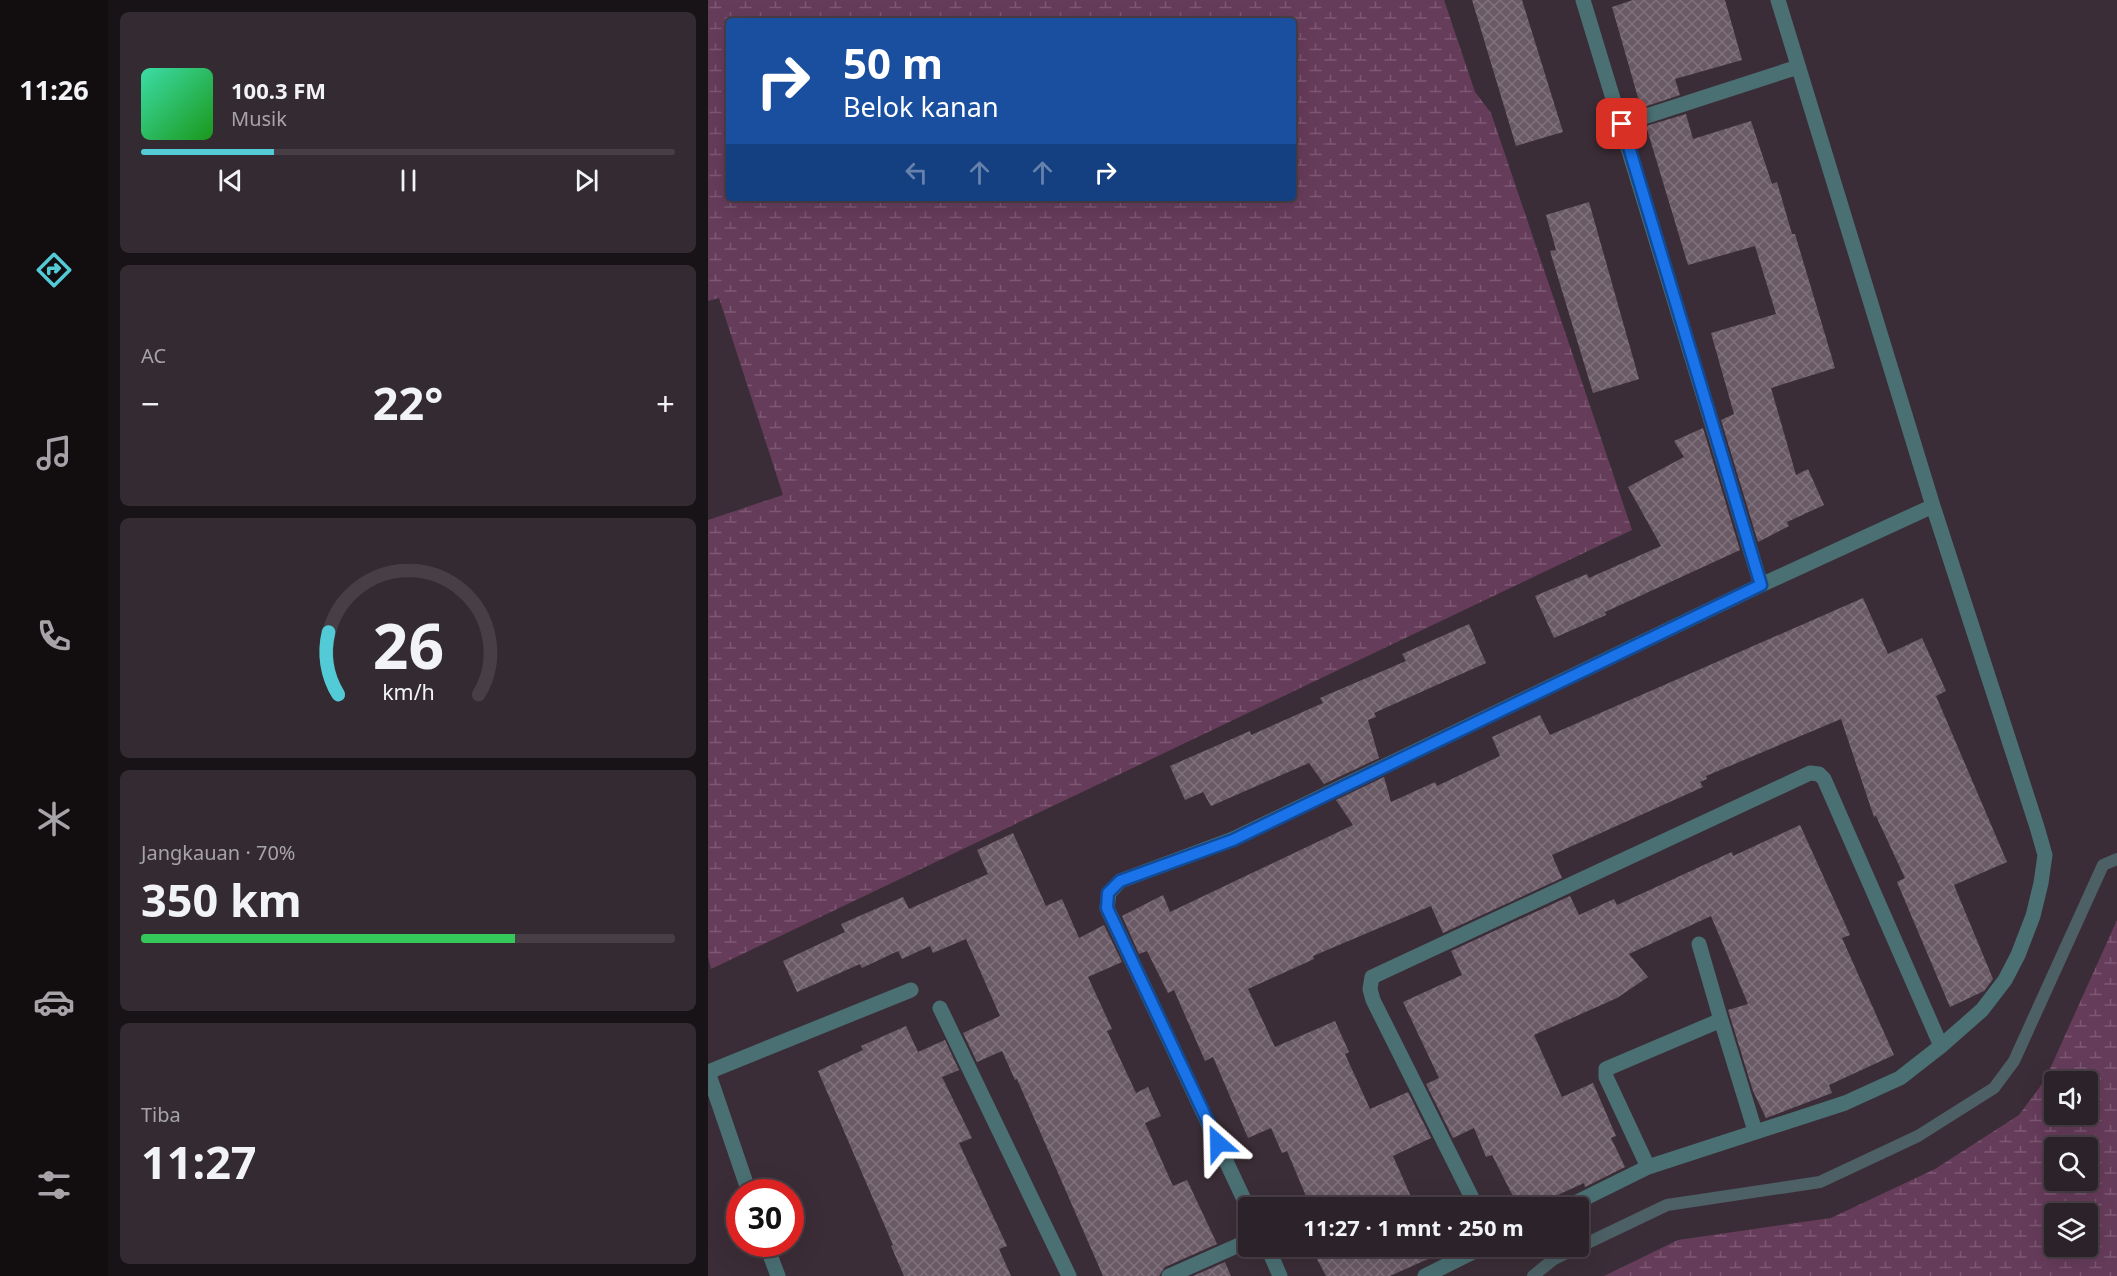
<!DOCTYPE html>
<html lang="id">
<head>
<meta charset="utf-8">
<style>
	:root { --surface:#2c2229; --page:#342a31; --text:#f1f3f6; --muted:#a6a4a8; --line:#483f46; --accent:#52cbd7 }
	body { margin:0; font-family:"Noto Sans",sans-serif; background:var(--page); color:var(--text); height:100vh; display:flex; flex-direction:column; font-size:22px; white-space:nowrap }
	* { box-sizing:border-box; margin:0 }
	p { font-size:20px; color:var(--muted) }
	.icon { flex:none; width:33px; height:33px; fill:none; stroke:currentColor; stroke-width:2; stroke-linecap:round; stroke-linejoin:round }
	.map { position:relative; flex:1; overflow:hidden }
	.side { display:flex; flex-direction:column; gap:12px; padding:12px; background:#181317; width:600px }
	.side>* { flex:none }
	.hud { position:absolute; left:18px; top:18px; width:570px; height:183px; border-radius:6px; box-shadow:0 6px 24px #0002,0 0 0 2px var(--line); background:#1a4fa0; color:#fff; overflow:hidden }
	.tools { position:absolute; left:1336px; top:1071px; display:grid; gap:12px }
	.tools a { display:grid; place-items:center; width:54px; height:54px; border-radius:6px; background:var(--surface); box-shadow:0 6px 24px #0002,0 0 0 2px var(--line); font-size:30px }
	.speed { position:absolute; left:18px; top:1179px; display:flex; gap:12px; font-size:30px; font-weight:700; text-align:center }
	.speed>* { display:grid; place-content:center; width:78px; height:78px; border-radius:50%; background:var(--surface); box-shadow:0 6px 24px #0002,0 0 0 2px var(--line); line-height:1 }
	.speed .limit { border:9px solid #d22; background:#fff; color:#111 }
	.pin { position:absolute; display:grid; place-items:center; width:51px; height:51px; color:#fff; margin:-26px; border-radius:12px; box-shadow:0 3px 9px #0006 }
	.me { position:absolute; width:66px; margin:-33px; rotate:335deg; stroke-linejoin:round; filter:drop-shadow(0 0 4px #0008) }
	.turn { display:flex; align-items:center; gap:21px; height:126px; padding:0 18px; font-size:27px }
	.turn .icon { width:78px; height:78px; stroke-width:2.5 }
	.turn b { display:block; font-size:42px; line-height:51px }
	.lanes { display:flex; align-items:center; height:57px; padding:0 18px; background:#0003; justify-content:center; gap:30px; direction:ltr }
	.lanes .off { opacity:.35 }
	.big { font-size:45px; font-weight:700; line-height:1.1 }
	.side .tile { flex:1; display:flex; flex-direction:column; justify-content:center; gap:9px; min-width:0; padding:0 21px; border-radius:9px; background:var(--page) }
	.side .dial { align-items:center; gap:0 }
	.dial svg { height:156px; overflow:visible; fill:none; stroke:var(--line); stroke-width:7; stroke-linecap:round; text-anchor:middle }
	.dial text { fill:var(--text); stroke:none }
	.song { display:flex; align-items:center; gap:18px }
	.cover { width:72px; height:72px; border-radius:9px; background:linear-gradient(135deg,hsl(160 70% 55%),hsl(120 70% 35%)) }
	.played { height:6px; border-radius:3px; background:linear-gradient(90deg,var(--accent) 25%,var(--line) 25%) }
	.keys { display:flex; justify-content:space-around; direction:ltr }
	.heat { display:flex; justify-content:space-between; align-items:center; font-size:33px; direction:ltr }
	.charge { height:9px; border-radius:4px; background:linear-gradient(90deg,#34c759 70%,var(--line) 0) }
	.trip { position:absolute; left:530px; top:1197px; width:351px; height:60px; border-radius:6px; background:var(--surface); box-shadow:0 6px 24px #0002,0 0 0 2px var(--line); font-weight:700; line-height:60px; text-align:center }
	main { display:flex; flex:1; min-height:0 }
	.dock { display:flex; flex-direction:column; width:108px; justify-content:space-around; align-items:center; background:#120e10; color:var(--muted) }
	.dock .icon { width:42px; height:42px }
	.dock .selected { color:var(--accent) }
	.dock b { font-size:27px; color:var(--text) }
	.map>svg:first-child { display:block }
	.wetland { fill:url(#wetland-marsh); fill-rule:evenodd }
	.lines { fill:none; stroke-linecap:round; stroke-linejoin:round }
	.stream { stroke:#4c6065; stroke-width:12 }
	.building { fill:url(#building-cross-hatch) }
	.minor { stroke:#4a7074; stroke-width:15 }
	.route-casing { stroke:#114b97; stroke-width:15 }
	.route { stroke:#1a73e8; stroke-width:10 }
</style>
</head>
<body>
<main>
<nav class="dock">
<b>11:26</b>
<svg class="icon selected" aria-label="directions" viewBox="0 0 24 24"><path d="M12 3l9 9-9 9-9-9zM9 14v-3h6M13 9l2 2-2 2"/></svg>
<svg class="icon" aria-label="music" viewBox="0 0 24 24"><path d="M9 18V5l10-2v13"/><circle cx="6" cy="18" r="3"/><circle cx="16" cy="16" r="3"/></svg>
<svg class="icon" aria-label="phone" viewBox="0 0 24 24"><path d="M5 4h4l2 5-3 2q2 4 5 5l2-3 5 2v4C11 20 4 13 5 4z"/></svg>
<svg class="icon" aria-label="climate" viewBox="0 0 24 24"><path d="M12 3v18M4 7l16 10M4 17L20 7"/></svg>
<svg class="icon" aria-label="car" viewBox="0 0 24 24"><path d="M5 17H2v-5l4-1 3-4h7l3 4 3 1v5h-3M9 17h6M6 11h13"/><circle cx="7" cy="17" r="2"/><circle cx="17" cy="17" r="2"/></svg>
<svg class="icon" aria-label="filters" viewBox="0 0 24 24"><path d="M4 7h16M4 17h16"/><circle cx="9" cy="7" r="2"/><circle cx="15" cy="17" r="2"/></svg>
</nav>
<section class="side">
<div class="tile">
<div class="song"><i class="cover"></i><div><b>100.3 FM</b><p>Musik</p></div></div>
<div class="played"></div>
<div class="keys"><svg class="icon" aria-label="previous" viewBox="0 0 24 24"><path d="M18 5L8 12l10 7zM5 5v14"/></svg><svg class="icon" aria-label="pause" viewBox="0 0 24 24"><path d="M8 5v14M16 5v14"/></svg><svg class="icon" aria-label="next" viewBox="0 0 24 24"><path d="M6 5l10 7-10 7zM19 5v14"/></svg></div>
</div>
<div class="tile"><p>AC</p>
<div class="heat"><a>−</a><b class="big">22°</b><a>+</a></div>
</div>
<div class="tile dial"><svg viewBox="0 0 100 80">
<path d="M14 69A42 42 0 1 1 86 69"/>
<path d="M14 69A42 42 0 0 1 9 37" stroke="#52cbd7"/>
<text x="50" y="56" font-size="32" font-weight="700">26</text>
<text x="50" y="72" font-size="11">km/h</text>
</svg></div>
<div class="tile"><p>Jangkauan · 70%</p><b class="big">350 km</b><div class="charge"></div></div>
<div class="tile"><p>Tiba</p><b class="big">11:27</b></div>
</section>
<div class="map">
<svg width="1409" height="1276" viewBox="0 0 1409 1276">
	<defs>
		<pattern id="wetland-marsh" width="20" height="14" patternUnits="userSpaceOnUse" patternTransform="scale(1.5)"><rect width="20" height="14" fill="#663c5b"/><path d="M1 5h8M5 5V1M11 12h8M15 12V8" fill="none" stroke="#7c5873"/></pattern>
		<pattern id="building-cross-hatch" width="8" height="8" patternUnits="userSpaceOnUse" patternTransform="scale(1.5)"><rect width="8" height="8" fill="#6a5a65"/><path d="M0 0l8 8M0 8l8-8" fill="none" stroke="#80727c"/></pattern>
	</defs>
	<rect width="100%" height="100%" fill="#3b2d37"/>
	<!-- wetland -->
	<path class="wetland" d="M 0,0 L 736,0 L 767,92 L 783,113 L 924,530 L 3,969 L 0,957 L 0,520 L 75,495 L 11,298 L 0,301 ZM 21,21 L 585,21 L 585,198 L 21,198 Z
		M 1409,920 L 1409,1276 L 896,1276 L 970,1240 L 1123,1218 L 1227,1169 L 1311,1115 L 1337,1080 ZM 1347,1082 L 1380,1082 L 1380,1114 L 1347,1114 ZM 1347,1148 L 1380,1148 L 1380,1180 L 1347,1180 ZM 1347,1214 L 1380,1214 L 1380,1246 L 1347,1246 Z"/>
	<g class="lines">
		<!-- stream -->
		<path class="stream" d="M 825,1276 L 846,1259 L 959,1205 L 1112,1182 L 1210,1136 L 1286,1088 L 1306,1061 L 1395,865 L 1409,859"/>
	</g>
	<!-- building -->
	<path class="building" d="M 764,0 L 814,0 L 855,132 L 808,146 Z
		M 925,0 L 1017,0 L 1034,60 L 967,79 L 972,95 L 933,108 L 904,7 Z
		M 978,114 L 985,139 L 1043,121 L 1064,184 L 1069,182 L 1084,234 L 1087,234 L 1127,368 L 1063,388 L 1088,475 L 1100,469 L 1116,505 L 1079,522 L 1081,526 L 1050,542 L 1013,420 L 1026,414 L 1003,333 L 1068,314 L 1047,246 L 980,265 L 938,126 Z
		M 881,202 L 931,379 L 885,393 L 842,251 L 848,250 L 838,215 Z
		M 995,428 L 1032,550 L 897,612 L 898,615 L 846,638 L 827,596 L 879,574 L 881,578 L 953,546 L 920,487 L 976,457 L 966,441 Z
		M 1155,598 L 1180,654 L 1214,638 L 1238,691 L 1228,696 L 1299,862 L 1246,885 L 1285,979 L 1276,991 L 1242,1007 L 1189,882 L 1197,878 L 1168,816 L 1166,817 L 1133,719 L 998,776 L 999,779 L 992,782 L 995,787 L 844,855 L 854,878 L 735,933 L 723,906 L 605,956 L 606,959 L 540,989 L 567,1047 L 627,1021 L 641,1052 L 637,1054 L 662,1109 L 700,1092 L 723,1138 L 685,1156 L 708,1208 L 603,1208 L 579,1151 L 574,1153 L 563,1128 L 540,1138 L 505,1057 L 497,1061 L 466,990 L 460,993 L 439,951 L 431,954 L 414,916 L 455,895 L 462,912 L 645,825 L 628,800 L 676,777 L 683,802 L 727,782 L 729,786 L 792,756 L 784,737 L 832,715 L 842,735 Z
		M 761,624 L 778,663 L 666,713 L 668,717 L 660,720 L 671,758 L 616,784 L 601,763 L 503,806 L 495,792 L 477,800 L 462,766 L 542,731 L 543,735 L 615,703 L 612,698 L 698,661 L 694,654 Z
		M 1092,825 L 1142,935 L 1134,938 L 1186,1055 L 1121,1085 L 1124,1093 L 1058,1118 L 1045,1091 L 1020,1010 L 1040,1004 L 1003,916 L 921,954 L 940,977 L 909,998 L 826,1035 L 854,1097 L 885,1083 L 908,1136 L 903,1138 L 917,1167 L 877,1187 L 876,1183 L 821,1208 L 811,1208 L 784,1155 L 778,1157 L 766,1128 L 745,1138 L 718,1084 L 731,1078 L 695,1002 L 754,975 L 743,951 L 862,896 L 871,915 L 906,899 L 909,905 L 1024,852 L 1025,856 Z
		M 305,833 L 338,906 L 354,899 L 371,938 L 396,925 L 414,962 L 380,977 L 404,1029 L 399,1031 L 428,1093 L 440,1087 L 453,1116 L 437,1123 L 465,1186 L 479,1180 L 509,1244 L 457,1267 L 451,1276 L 395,1276 L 309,1079 L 307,1080 L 294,1051 L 269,1062 L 255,1033 L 292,1016 L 258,939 L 225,953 L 222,946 L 194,959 L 190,951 L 154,968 L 152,964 L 89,992 L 75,961 L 137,932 L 133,924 L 195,897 L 201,909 L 280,874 L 269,850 Z
		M 198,1026 L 210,1052 L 237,1040 L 251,1070 L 234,1077 L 264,1138 L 251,1143 L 299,1246 L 291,1249 L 303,1276 L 196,1276 L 183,1246 L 185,1245 L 110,1071 L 155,1050 L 153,1046 Z
		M 602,1246 L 725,1246 L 729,1255 L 682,1276 L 618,1276 Z
		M 517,1262 L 523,1276 L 485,1276 Z"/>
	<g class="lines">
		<!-- minor -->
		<path class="minor" d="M 875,0 L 1053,585
			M 914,124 L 1090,67
			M 991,944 L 1013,1020
			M 232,1008 L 361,1276
			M 940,1167 L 898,1077 L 898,1069 L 1013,1020 L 1047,1131
			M 41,1192 L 0,1072 L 203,990
			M 540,1208 L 399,908 L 401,893 L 412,881 L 525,839 L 1053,585 L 1225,506
			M 769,1208 L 665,1000 L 662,989 L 664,977 L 1102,773 L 1111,774 L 1116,779 L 1233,1046
			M 857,1208 L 940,1167 L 1137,1103 L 1192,1078 L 1233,1046 L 1274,1010 L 1297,980 L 1310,955 L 1325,916 L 1333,883 L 1337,855 L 1329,827 L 1225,506 L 1070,0
			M 58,1244 L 70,1276
			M 559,1246 L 572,1276
			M 461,1276 L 540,1241
			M 717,1276 L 777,1246"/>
	</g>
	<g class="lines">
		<!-- route casing -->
		<g class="route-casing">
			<path id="route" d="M 510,1143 L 399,908 L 400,893 L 412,881 L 525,840 L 1053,585 L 914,124"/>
		</g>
		<!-- route -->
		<use href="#route" class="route"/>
	</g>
</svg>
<div class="tools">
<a><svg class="icon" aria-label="sound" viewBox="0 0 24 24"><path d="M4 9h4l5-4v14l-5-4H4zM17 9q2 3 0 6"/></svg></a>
<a><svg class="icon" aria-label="search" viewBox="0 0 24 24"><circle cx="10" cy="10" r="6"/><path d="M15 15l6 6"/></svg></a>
<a><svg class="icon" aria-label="layers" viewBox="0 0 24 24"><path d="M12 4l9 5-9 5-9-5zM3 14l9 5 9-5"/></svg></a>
</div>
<div class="speed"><div class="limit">30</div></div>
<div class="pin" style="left:914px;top:124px;background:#d93025"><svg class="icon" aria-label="arrive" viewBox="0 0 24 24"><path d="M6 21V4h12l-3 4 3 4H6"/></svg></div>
<svg class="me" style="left:510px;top:1143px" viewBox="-20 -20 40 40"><path d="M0-17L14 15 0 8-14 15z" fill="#1a73e8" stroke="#fff" stroke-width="4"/></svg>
<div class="trip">11:27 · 1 mnt · 250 m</div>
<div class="hud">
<div class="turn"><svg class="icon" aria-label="right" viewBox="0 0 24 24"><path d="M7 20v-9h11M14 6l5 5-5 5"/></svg><div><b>50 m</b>Belok kanan</div></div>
<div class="lanes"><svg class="icon off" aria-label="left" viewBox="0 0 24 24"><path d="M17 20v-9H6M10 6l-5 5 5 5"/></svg><svg class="icon off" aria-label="ahead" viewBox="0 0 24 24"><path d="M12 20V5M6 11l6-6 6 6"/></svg><svg class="icon off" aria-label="ahead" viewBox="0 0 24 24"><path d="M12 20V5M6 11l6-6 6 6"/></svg><svg class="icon" aria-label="right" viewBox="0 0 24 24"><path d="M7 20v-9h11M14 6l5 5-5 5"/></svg></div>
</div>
</div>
</main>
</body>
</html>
